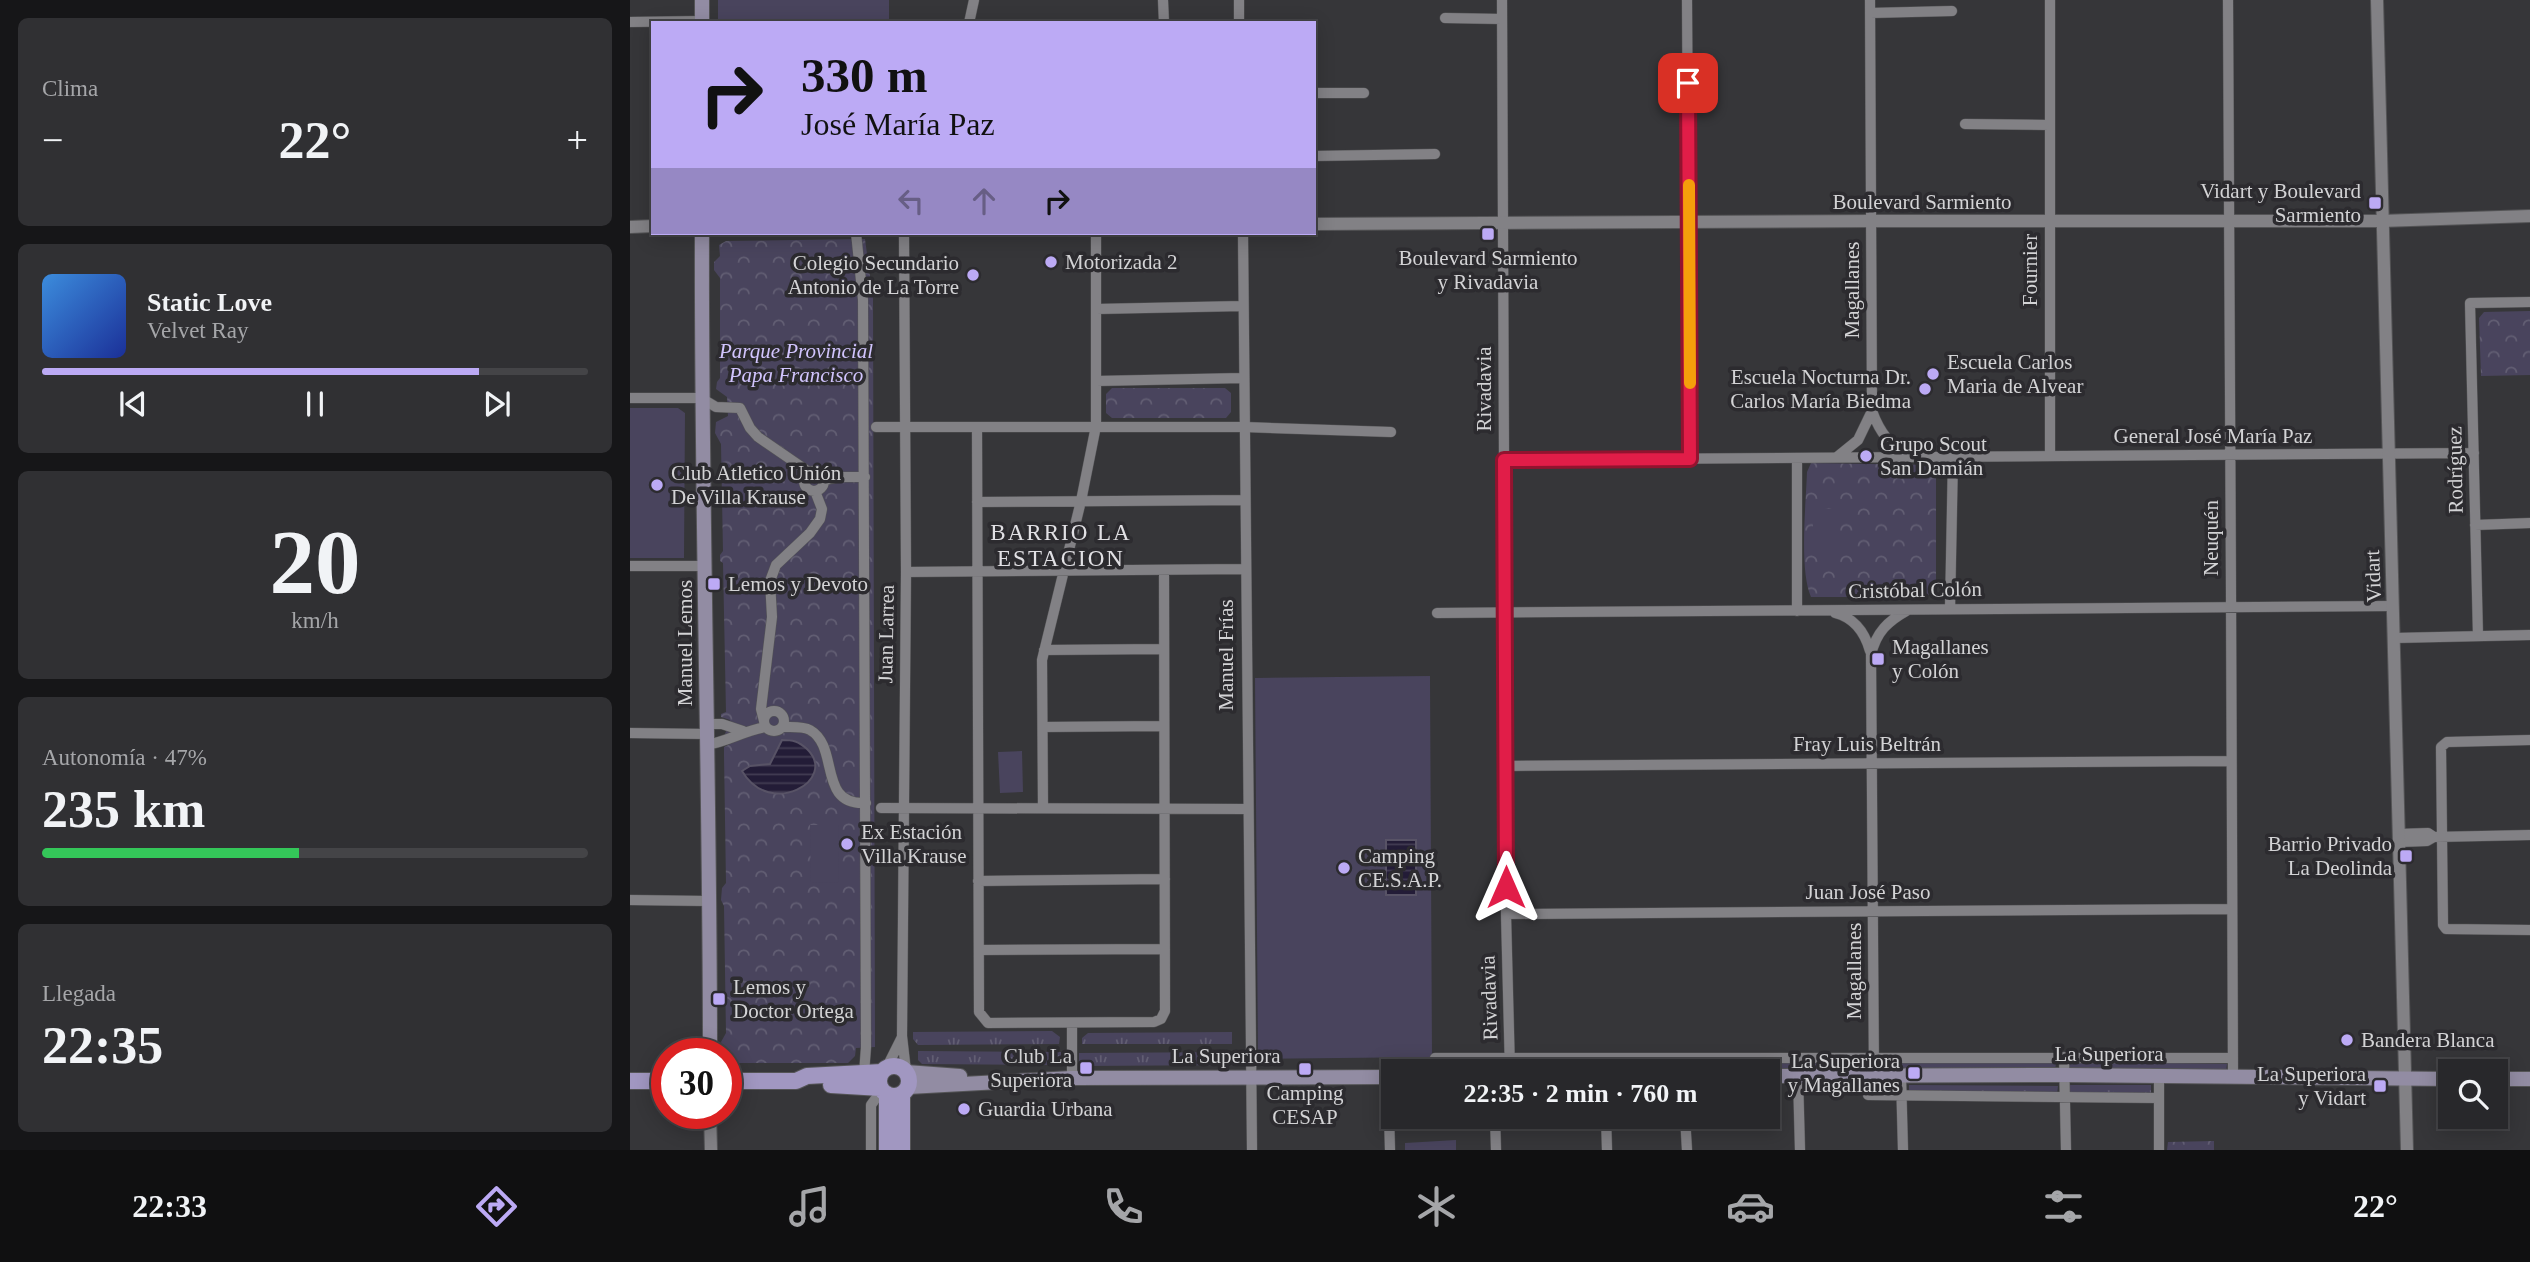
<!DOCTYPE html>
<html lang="es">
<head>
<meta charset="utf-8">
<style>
	:root { --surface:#28282b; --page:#303033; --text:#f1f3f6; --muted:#a5a6a9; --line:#444447; --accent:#bcaaf5 }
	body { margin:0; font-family:"Times New Roman",serif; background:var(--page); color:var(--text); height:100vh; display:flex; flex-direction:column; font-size:26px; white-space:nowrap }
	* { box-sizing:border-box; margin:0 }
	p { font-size:23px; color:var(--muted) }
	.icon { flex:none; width:38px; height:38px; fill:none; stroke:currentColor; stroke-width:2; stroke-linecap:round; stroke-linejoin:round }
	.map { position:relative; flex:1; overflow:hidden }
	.drawer { display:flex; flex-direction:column; gap:18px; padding:18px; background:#161618; width:630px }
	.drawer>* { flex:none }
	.hud { position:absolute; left:21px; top:21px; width:665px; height:214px; border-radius:0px; box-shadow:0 4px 18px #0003,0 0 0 2px var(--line); background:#bcaaf5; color:#111; overflow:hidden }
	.buttons { position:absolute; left:1808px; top:1059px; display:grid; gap:14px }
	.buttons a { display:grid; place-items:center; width:70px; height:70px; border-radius:0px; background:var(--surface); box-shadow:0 4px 18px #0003,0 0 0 2px var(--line); font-size:35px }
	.speed { position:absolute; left:21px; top:1038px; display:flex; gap:14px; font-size:35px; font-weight:700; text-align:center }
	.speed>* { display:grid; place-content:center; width:91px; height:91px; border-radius:50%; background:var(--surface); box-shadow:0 4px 18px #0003,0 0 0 2px var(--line); line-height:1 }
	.speed .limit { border:10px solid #d22; background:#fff; color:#111 }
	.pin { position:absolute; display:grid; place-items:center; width:60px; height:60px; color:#fff; margin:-30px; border-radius:14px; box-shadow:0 4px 10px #0006 }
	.me { position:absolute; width:77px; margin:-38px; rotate:0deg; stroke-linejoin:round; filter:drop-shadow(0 0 5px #0008) }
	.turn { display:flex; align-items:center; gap:24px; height:147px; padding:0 35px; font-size:32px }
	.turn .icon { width:91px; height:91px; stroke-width:2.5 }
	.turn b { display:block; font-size:49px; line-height:60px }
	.lanes { display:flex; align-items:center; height:66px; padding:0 35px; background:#0003; justify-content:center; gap:35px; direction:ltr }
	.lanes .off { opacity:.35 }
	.big { font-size:52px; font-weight:600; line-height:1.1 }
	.drawer .tile { flex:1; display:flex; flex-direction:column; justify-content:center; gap:10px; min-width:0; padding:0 24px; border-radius:10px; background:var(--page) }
	.drawer .dial { align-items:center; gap:0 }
	.dial b { font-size:91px; line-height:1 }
	.song { display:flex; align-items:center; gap:21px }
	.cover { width:84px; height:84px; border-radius:10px; background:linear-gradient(135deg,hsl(210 70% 55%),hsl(230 70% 35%)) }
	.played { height:7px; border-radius:4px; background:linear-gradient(90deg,var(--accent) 80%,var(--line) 80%) }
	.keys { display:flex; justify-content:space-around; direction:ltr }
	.heat { display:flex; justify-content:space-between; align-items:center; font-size:38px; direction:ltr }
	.charge { height:10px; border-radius:5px; background:linear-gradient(90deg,#34c759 47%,var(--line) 0) }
	.trip { position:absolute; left:751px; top:1059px; width:399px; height:70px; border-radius:0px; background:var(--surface); box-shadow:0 4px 18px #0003,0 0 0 2px var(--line); font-weight:600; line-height:70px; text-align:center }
	.dock { display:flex; height:112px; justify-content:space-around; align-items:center; background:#101011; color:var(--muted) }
	.dock .icon { width:49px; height:49px }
	.dock .on { color:var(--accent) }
	.dock b { font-size:32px; color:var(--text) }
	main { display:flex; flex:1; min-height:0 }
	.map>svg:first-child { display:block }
	.grass { fill:url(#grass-tufts) }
	.park { fill:url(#park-crowns) }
	.pitch { fill:#49445d }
	.water { fill:url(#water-rules); stroke:#585366; stroke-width:2 }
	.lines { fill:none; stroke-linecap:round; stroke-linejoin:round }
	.minor-casing { stroke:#545456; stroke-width:11 }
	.tertiary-casing { stroke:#545456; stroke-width:14 }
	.secondary-casing { stroke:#545456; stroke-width:16 }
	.primary-casing { stroke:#545456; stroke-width:18 }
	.minor { stroke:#828185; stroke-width:10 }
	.tertiary { stroke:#828185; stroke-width:12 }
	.secondary { stroke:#928ca3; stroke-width:14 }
	.primary { stroke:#a197c1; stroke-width:16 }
	.route-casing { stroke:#92132f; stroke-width:18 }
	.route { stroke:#e11d48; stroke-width:12 }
	.slow { stroke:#f59e0b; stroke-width:12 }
	.poi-dot { fill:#bcaaf5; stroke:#2c2b2f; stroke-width:2.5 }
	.labels { text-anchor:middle; stroke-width:7; stroke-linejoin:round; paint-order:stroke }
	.poi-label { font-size:21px; fill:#d3d3d5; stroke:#2c2b2f; text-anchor:start }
	.street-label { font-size:21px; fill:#d3d3d5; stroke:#2c2b2f }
	.park-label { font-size:21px; font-style:italic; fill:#d1c4fd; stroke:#2c2b2f }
	.neighbourhood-label { font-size:23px; letter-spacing:2px; fill:#e1e0e4; stroke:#2c2b2f }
</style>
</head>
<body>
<main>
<section class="drawer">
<div class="tile"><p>Clima</p>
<div class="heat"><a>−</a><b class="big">22°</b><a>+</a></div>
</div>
<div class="tile">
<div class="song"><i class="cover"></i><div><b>Static Love</b><p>Velvet Ray</p></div></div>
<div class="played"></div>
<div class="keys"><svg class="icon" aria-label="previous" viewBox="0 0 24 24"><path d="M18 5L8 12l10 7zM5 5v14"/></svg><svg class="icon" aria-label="pause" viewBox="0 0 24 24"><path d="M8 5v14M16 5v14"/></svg><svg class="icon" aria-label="next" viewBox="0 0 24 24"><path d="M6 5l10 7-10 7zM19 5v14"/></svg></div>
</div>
<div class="tile dial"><b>20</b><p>km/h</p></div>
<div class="tile"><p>Autonomía · 47%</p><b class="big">235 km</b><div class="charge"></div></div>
<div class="tile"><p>Llegada</p><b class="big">22:35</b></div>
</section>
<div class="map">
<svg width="1900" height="1150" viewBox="0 0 1900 1150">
	<defs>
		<pattern id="grass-tufts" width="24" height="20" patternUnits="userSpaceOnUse" patternTransform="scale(1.75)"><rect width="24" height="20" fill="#49445d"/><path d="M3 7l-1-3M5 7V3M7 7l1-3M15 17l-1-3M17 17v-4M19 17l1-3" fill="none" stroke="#625e73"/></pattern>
		<pattern id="park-crowns" width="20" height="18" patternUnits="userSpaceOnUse" patternTransform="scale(1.75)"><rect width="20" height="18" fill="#49445d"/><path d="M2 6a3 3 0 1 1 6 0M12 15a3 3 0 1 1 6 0" fill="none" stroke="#625e73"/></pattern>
		<pattern id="water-rules" width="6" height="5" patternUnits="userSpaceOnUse" patternTransform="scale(1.75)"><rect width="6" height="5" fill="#231c37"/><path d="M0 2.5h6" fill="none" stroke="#423c53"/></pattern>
	</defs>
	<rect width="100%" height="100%" fill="#363639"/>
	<!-- grass -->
	<path class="grass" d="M 422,1031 L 430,1037 L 429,1044 L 288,1045 L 283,1039 L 283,1032 Z
		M 602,1032 L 602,1044 L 452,1044 L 452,1038 L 458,1033 Z
		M 288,1051 L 431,1052 L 431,1061 L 428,1065 L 292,1064 L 288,1060 Z
		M 611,1052 L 611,1065 L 449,1066 L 449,1053 Z
		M 1438,1061 L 1597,1064 L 1596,1071 L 1438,1069 Z
		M 887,1062 L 1234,1063 L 1237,1070 L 886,1070 Z
		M 801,1063 L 873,1063 L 872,1069 L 800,1069 Z
		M 1250,1063 L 1426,1063 L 1425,1071 L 1251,1070 Z
		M 1279,1085 L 1428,1086 L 1427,1094 L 1279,1092 Z
		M 1439,1085 L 1521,1085 L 1521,1094 L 1439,1093 Z"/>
	<!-- park -->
	<path class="park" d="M 235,239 L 243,299 L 245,1047 L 226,1048 L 225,1056 L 218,1063 L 105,1063 L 96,1058 L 91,1042 L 96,1033 L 94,906 L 91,900 L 92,888 L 96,883 L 94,754 L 94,747 L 100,744 L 95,734 L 100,720 L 91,717 L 91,714 L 96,712 L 93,563 L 90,561 L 90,555 L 93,551 L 91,444 L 85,433 L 86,422 L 98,416 L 97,397 L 86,389 L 87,382 L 90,378 L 90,278 L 84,270 L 84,262 L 90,256 L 89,245 L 96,241 Z
		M 1900,311 L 1900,375 L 1851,376 L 1849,318 L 1854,312 Z
		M 482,388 L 595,388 L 601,393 L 601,412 L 596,418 L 482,418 L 476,413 L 476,394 Z
		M 1181,463 L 1298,465 L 1306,470 L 1306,591 L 1294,597 L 1181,597 C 1169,570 1176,504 1177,472 Z
		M 1584,1141 L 1584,1150 L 1537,1150 L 1538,1142 Z"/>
	<!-- pitch -->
	<path class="pitch" d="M 88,0 L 259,0 L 259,23 L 88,23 Z
		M 0,408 L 48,408 L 55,413 L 54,558 L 0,558 Z
		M 1183,509 L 1206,509 L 1206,556 L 1183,556 Z
		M 800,676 L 802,1057 L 628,1059 L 625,678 Z
		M 392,751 L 393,792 L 370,793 L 368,752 Z
		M 180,825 L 208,825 L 209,883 L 181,882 Z
		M 826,1140 L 826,1150 L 775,1150 L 775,1143 Z"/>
	<!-- water -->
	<path class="water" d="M 152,740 C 163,740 168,741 177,749 C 209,780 140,819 112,771 L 120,766 L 140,764 Z
		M 756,840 L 786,840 L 786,895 L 756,895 Z"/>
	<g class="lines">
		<!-- minor casing -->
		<g class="minor-casing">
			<path id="minor" d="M 533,0 L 534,23
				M 872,0 L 876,914 L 880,1071
				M 1057,0 L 1060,459
				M 1240,0 L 1242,411 C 1250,433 1260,446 1281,456
				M 1598,0 C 1603,359 1599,718 1603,1077
				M 1240,13 L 1322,11
				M 815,18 L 872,19
				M 0,22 L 72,21
				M 339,23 L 344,0
				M 609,23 L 609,0
				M 684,93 L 734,93
				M 1335,124 L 1420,125
				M 684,156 L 805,154
				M 226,233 L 233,300 L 236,1047 L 234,1074
				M 274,233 L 276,572 L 272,1036 L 276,1071
				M 613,233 L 622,1150
				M 466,309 L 613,306
				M 466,381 L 613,378
				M 0,398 L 71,398 L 86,407 L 110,408 L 120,428 L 128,437 L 179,472
				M 246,427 L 614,427 L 761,432
				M 347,427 L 349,1012 L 358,1023 L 524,1022 L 531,1019 L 535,1011 L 534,570
				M 1420,456 L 1420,0
				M 1207,457 L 1228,440 L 1242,411
				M 874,460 L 1844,453
				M174 481a10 10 0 1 1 20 0a10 10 0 1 1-20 0Z
				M 194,480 L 210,477 L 235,477
				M 347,502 L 615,500
				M 1845,525 L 1900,523
				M 0,566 L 75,566
				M 276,572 L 615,569
				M 1320,609 L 1323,457
				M 1167,611 L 1167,458
				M 807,613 L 1763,606
				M 1205,613 C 1225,618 1235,633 1240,651
				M 1848,636 L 1840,303 L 1900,302
				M 1764,638 L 1900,635
				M 414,650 L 534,649
				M134 721a10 10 0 1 1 20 0a10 10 0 1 1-20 0Z
				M 134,721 L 131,709 L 142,617 L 140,581 L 146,565 L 180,533 L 190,519 L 192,509 L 185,491
				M 76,724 L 92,724 L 113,731
				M 153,727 C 161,727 173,726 180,730 C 210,747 187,806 236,803
				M 413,727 L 534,726
				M 0,733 L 77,734
				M 1900,740 L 1817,742 L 1811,747 L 1813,925 L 1816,929 L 1900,930
				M 76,745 C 97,742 115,730 136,727
				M 875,766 L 1600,761
				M 251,808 L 616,809
				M 413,808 L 412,660 L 451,501 L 466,426 L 466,233
				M 1769,834 L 1798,833 L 1804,837
				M 1769,842 L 1797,841 L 1804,837 L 1900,835
				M 348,881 L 535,879
				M 0,900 L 77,901
				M 876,914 L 1601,909
				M 349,950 L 535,949
				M 442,1023 L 442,1078
				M 1434,1057 L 1436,1150
				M 805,1058 L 1603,1058
				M 257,1067 L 272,1037
				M 1168,1076 L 1170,1150
				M 1244,1076 L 1241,655 C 1246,632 1258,621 1278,610
				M 1271,1076 L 1273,1150
				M 758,1077 L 760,1150
				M 1238,1095 L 1529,1098
				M 865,1116 L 866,1150
				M 976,1116 L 977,1150
				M 1055,1116 L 1057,1150
				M 241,1150 L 241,1105 L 252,1090
				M 1529,1150 L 1529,1076"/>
		</g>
		<!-- tertiary casing -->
		<g class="tertiary-casing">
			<path id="tertiary" d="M 1747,0 L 1777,1150
				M 684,224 L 1241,221 L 1751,221 L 1900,216
				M 0,227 L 23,226
				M 80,1113 L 81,1150"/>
		</g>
		<!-- secondary casing -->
		<g class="secondary-casing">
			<path id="secondary" d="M 72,0 L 72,23
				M 72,233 C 71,506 80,780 80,1054
				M 276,1072 L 330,1076
				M 1138,1076 L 1434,1075 L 1820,1079
				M 1866,1079 L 1900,1079
				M 278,1087 L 442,1078 L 763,1077"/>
		</g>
		<!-- primary casing -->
		<g class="primary-casing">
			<path id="primary" d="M249 1081a15 15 0 1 1 30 0a15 15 0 1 1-30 0Z
				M 0,1081 L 37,1081
				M 96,1081 L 166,1081 L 177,1076 L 252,1072
				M 201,1085 L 251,1088
				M 257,1094 L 257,1150
				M 272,1094 L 272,1150"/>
		</g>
		<!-- minor -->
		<use href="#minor" class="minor"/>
		<!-- tertiary -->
		<use href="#tertiary" class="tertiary"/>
		<!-- secondary -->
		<use href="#secondary" class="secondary"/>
		<!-- primary -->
		<use href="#primary" class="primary"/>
	</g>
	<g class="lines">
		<!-- route casing -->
		<g class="route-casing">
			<path id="route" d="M 876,887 L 874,460 L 1060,459 L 1058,83"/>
		</g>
		<!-- route -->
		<use href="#route" class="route"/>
		<!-- slow -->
		<path class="slow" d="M 1059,185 L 1060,383"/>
	</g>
	<!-- markers -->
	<g class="poi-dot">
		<rect x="1738" y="196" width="14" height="14" rx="3.5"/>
		<rect x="851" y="227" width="14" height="14" rx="3.5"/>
		<circle cx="421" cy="262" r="7"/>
		<circle cx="343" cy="275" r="7"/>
		<circle cx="1303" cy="374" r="7"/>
		<circle cx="1295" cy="389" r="7"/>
		<circle cx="1236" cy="456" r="7"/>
		<circle cx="27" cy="485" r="7"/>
		<rect x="77" y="577" width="14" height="14" rx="3.5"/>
		<rect x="1241" y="652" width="14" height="14" rx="3.5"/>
		<circle cx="217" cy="844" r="7"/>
		<rect x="1769" y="849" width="14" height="14" rx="3.5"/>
		<circle cx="714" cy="868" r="7"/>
		<rect x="82" y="992" width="14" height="14" rx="3.5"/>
		<circle cx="1717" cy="1040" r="7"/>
		<rect x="449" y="1061" width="14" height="14" rx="3.5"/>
		<rect x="668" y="1062" width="14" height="14" rx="3.5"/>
		<rect x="1277" y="1066" width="14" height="14" rx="3.5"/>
		<rect x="1743" y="1079" width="14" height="14" rx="3.5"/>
		<circle cx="334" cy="1109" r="7"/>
	</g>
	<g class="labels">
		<!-- poi labels -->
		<g class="poi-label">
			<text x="1731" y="198" text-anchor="end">Vidart y Boulevard<tspan x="1731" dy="24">Sarmiento</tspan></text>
			<text x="858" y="265" text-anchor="middle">Boulevard Sarmiento<tspan x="858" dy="24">y Rivadavia</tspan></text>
			<text x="435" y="269">Motorizada 2</text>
			<text x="329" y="270" text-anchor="end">Colegio Secundario<tspan x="329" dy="24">Antonio de La Torre</tspan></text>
			<text x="1317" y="369">Escuela Carlos<tspan x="1317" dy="24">Maria de Alvear</tspan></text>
			<text x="1281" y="384" text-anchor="end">Escuela Nocturna Dr.<tspan x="1281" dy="24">Carlos María Biedma</tspan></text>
			<text x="1250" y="451">Grupo Scout<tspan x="1250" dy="24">San Damián</tspan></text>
			<text x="41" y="480">Club Atletico Unión<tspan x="41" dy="24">De Villa Krause</tspan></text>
			<text x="98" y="591">Lemos y Devoto</text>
			<text x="1262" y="654">Magallanes<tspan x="1262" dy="24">y Colón</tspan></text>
			<text x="231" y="839">Ex Estación<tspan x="231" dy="24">Villa Krause</tspan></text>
			<text x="1762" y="851" text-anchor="end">Barrio Privado<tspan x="1762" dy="24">La Deolinda</tspan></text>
			<text x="728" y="863">Camping<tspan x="728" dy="24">CE.S.A.P.</tspan></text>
			<text x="103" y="994">Lemos y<tspan x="103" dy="24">Doctor Ortega</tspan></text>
			<text x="1731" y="1047">Bandera Blanca</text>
			<text x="442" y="1063" text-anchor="end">Club La<tspan x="442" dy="24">Superiora</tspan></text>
			<text x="1270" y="1068" text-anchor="end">La Superiora<tspan x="1270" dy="24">y Magallanes</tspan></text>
			<text x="1736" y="1081" text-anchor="end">La Superiora<tspan x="1736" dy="24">y Vidart</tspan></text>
			<text x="675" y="1100" text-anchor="middle">Camping<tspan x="675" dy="24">CESAP</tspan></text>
			<text x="348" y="1116">Guardia Urbana</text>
		</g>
		<!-- street labels -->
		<g class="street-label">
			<text x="1292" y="209">Boulevard Sarmiento</text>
			<text transform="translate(1400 270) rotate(-90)" y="7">Fournier</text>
			<text transform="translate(1222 290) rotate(-90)" y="7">Magallanes</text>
			<text transform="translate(854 389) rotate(-90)" y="7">Rivadavia</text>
			<text x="1583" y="443">General José María Paz</text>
			<text transform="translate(1825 470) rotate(-91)" y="7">Rodríguez</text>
			<text transform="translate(1581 538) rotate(-90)" y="7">Neuquén</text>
			<text transform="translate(1743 576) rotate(-92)" y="7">Vidart</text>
			<text transform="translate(1285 590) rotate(-1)" y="7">Cristóbal Colón</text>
			<text transform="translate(256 634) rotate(-89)" y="7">Juan Larrea</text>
			<text transform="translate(55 643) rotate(-90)" y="7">Manuel Lemos</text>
			<text transform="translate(596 655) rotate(-90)" y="7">Manuel Frías</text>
			<text x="1237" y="751">Fray Luis Beltrán</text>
			<text x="1238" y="899">Juan José Paso</text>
			<text transform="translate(1224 971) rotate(-90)" y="7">Magallanes</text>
			<text transform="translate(859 998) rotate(-92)" y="7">Rivadavia</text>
			<text x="1479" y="1061">La Superiora</text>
			<text x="596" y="1063">La Superiora</text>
		</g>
		<!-- park labels -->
		<g class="park-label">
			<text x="166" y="358">Parque Provincial<tspan x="166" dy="24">Papa Francisco</tspan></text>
		</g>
		<!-- neighbourhood labels -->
		<g class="neighbourhood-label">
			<text x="431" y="540">BARRIO LA<tspan x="431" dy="26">ESTACION</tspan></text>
		</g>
	</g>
</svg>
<div class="buttons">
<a><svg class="icon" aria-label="search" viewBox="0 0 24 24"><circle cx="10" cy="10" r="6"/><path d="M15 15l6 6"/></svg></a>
</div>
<div class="speed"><div class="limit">30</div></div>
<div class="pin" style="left:1058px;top:83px;background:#d93025"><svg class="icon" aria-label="arrive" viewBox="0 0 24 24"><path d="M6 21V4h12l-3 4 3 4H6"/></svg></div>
<svg class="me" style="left:876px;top:887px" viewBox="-20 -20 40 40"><path d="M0-17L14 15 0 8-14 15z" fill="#e11d48" stroke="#fff" stroke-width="4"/></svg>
<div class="trip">22:35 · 2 min · 760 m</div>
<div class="hud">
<div class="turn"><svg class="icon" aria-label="right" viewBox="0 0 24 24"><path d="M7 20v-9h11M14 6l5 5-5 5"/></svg><div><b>330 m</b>José María Paz</div></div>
<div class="lanes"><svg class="icon off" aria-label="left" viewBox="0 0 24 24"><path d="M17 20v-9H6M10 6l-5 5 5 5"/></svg><svg class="icon off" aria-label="ahead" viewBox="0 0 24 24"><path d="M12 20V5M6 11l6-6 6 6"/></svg><svg class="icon" aria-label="right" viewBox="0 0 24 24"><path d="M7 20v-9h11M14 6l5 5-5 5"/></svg></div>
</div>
</div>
</main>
<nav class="dock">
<b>22:33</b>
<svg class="icon on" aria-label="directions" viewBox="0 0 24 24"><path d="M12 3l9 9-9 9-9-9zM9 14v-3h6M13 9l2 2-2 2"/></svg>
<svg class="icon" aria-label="music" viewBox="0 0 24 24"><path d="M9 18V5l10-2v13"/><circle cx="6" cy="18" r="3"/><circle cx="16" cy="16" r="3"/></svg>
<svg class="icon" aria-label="phone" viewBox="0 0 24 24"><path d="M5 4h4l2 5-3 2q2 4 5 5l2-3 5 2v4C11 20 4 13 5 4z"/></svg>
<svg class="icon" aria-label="climate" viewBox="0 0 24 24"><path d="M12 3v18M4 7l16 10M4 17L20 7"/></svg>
<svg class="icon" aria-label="car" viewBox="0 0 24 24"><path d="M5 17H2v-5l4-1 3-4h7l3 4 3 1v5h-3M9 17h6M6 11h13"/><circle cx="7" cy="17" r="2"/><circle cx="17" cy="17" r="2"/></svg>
<svg class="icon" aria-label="filters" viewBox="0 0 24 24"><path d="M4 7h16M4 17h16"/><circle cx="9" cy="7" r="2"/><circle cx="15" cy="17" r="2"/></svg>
<b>22°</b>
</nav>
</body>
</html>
